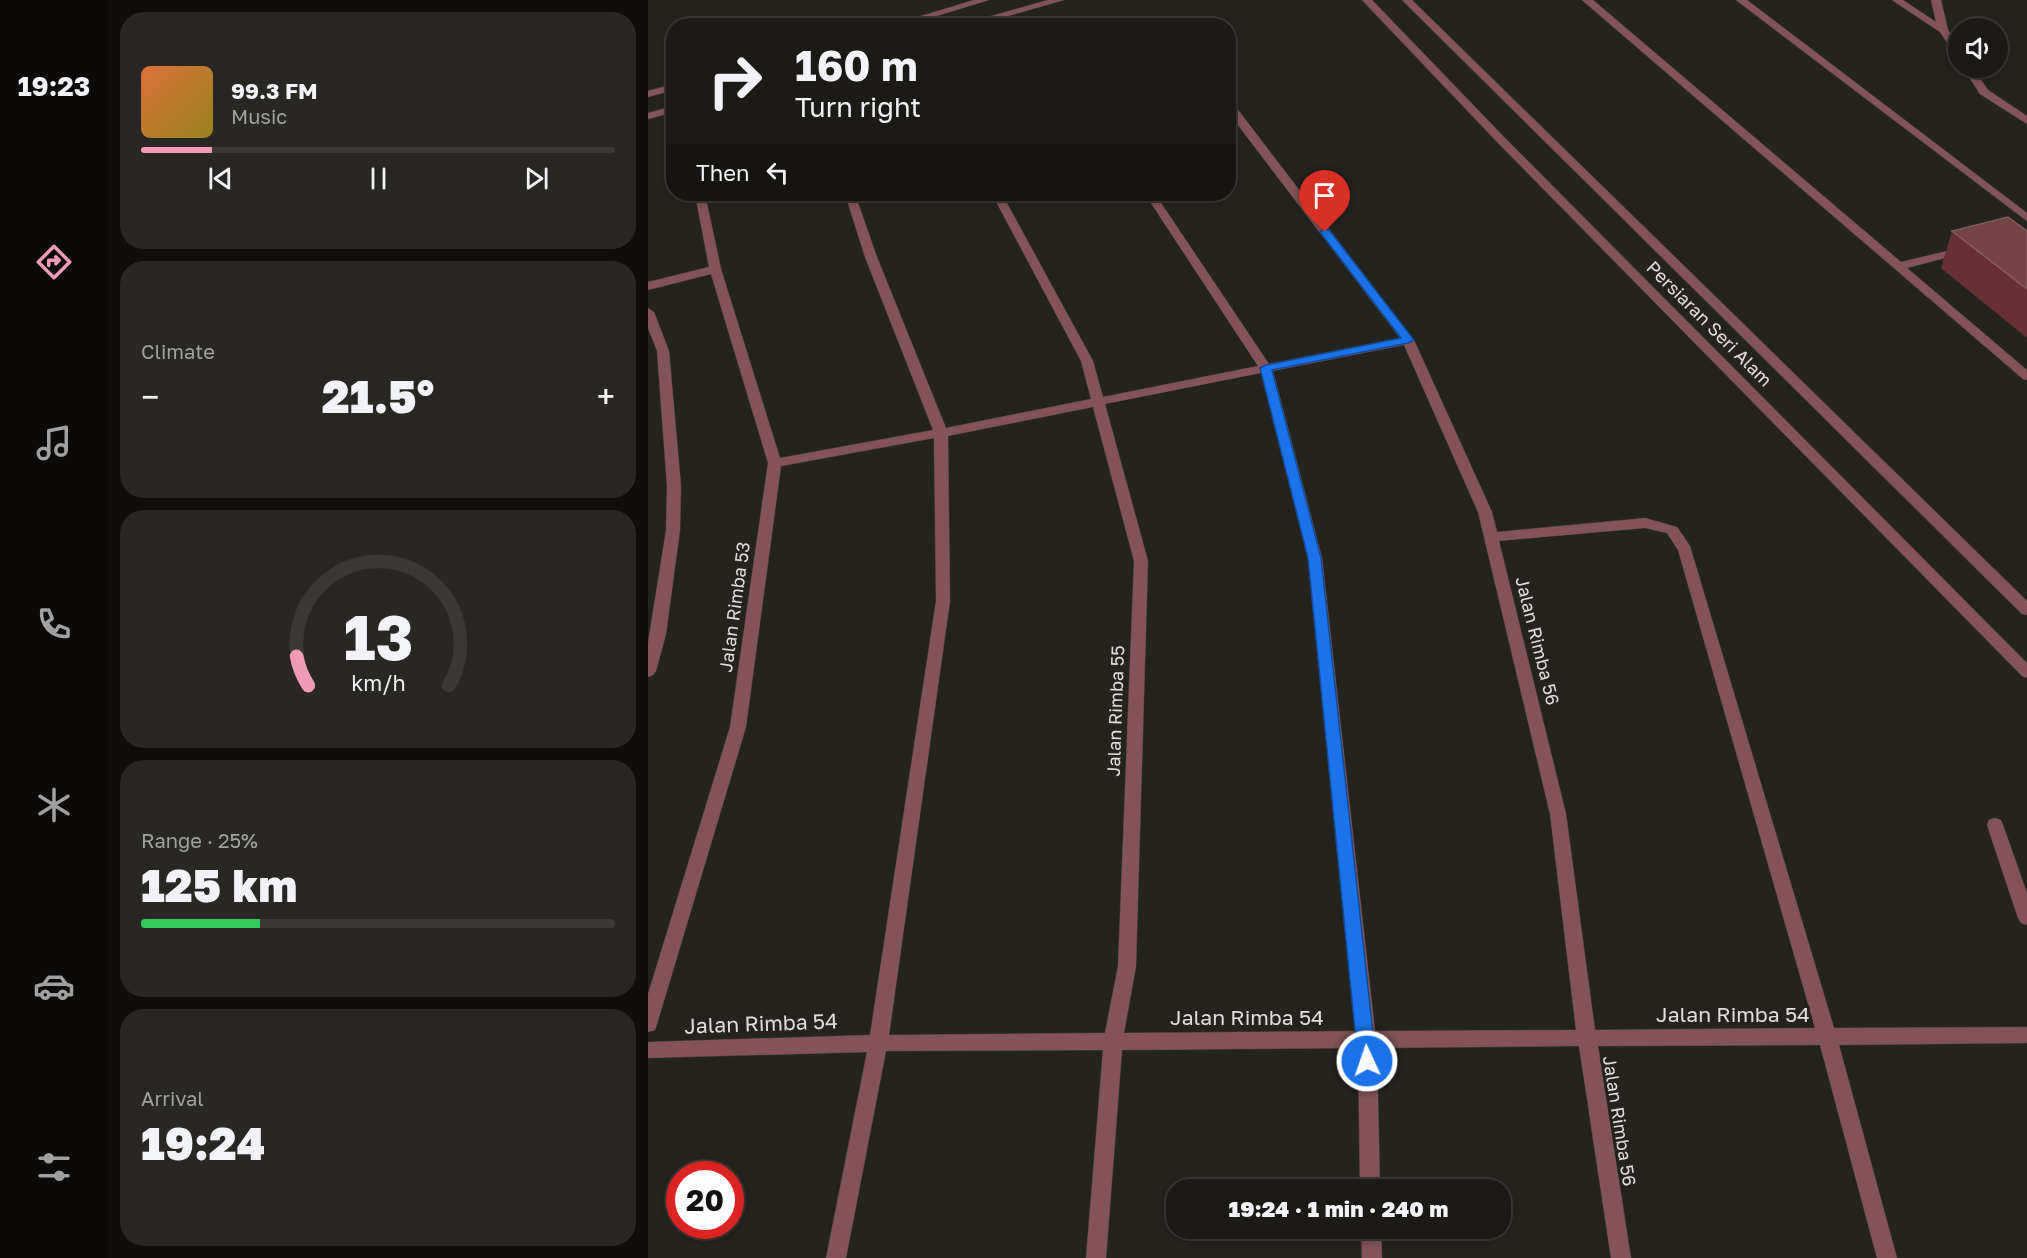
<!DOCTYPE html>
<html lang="en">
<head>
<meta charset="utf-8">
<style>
	:root { --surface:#1c1a16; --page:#292723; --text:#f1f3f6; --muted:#a0a1a1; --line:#3a3835; --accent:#f09ab7 }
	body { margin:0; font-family:"Golos Text",sans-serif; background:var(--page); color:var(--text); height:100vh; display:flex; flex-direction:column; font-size:22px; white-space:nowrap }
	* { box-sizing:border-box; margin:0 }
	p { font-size:20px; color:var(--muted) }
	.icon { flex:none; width:33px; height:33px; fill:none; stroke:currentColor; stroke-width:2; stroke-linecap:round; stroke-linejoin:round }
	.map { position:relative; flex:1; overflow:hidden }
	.drawer { display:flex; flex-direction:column; gap:12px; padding:12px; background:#0f0e0c; width:540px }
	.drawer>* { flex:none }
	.banner { position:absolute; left:18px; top:18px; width:570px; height:183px; border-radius:24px; box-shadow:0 3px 9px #0003,0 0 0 2px var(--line); background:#1c1a16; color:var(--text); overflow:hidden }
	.buttons { position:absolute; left:1300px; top:18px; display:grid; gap:12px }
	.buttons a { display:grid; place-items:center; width:60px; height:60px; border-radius:50%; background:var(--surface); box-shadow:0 3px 9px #0003,0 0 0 2px var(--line); font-size:30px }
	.speed { position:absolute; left:18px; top:1161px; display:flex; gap:12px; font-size:30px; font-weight:700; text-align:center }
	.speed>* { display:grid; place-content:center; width:78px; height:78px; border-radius:50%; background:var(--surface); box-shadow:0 3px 9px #0003,0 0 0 2px var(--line); line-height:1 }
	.speed .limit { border:9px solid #d22; background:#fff; color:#111 }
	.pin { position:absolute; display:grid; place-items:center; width:51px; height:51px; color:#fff; margin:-62px -26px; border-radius:50% 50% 50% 0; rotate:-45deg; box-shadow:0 0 6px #0007 }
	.pin .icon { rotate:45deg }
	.me { position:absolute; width:66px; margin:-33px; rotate:357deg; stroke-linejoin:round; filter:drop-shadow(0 0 4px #0008) }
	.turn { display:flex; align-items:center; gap:21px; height:126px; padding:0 30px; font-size:27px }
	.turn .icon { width:78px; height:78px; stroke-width:2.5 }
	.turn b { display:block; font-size:42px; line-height:51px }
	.then { display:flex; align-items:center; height:57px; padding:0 30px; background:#0003; gap:12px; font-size:22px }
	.big { font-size:45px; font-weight:800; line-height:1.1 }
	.drawer .card { flex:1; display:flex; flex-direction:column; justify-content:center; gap:9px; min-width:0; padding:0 21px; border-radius:24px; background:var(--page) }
	.drawer .dial { align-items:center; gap:0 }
	.dial svg { height:156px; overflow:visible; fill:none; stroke:var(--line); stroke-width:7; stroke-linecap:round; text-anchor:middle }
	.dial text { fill:var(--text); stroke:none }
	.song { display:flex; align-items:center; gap:18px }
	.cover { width:72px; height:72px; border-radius:9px; background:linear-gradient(135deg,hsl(20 70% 55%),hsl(50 70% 35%)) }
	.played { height:6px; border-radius:3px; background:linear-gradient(90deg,var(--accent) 15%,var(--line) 15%) }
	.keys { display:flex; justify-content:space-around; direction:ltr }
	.heat { display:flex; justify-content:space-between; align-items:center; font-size:33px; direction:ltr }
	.charge { height:9px; border-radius:4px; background:linear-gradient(90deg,#34c759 25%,var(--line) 0) }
	.trip { position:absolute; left:518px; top:1179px; width:345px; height:60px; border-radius:24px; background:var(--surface); box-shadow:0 3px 9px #0003,0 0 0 2px var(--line); font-weight:800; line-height:60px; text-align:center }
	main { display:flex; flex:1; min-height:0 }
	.tabs { display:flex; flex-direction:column; width:108px; justify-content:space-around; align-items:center; background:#0b0a09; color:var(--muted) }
	.tabs .icon { width:42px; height:42px }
	.tabs .current { color:var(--accent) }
	.tabs b { font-size:27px; color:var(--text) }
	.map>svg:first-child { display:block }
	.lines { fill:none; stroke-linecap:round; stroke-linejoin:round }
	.minor-casing { stroke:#3f3d39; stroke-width:1 }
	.minor { fill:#835359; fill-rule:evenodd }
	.wall { fill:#673133 }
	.building { fill:#744445; stroke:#855c5d; stroke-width:1.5 }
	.route { fill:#1a73e8; stroke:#114b97; stroke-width:1.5 }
	.labels { text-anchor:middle; stroke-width:6; stroke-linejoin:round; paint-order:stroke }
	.street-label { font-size:18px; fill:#e0dedc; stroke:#25231e }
	.near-street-label { font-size:21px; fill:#e0dedc; stroke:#25231e }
</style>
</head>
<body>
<main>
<nav class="tabs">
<b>19:23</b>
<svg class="icon current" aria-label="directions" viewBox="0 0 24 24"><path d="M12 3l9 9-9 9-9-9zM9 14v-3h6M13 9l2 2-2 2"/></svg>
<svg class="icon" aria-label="music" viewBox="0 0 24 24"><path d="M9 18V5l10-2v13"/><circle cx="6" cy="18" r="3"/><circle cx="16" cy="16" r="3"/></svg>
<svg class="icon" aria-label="phone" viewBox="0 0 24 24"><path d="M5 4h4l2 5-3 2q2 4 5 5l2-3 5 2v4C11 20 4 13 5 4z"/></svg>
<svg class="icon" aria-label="climate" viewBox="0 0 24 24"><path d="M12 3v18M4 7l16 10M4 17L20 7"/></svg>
<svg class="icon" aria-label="car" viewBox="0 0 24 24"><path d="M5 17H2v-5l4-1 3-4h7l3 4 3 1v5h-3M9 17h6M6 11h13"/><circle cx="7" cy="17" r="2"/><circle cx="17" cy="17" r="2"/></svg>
<svg class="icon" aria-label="filters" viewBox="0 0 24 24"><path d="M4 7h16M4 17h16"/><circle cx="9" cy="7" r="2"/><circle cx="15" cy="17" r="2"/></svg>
</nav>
<section class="drawer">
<div class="card">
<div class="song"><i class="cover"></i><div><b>99.3 FM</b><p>Music</p></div></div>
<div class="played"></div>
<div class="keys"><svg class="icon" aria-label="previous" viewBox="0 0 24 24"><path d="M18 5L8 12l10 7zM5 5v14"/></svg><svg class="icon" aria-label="pause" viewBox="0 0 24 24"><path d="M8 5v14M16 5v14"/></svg><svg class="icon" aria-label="next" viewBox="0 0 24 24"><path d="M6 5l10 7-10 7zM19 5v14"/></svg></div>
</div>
<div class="card"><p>Climate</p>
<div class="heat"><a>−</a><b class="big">21.5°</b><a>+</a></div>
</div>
<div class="card dial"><svg viewBox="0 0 100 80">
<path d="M14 69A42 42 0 1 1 86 69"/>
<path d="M14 69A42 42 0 0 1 8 54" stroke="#f09ab7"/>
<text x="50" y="56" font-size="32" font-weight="700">13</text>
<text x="50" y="72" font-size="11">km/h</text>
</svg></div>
<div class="card"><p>Range · 25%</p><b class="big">125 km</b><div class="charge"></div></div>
<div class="card"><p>Arrival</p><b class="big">19:24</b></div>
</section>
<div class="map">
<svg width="1379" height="1258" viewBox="0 0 1379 1258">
	<rect width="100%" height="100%" fill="#25231e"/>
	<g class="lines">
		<!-- minor casing -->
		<g class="minor-casing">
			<path id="minor" d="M 326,0 L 341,0 L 256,26 L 240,26 Z
				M 400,0 L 416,0 L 325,26 L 308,26 Z
				M 714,0 L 724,0 L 859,140 L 1379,663 L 1379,678 L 1374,676 L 851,144 Z
				M 754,0 L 764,0 L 1379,601 L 1379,615 L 1374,614 Z
				M 934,0 L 945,0 L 1253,262 L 1316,247 L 1320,248 L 1320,252 L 1259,268 L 1379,370 L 1379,380 L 1375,379 Z
				M 1088,0 L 1099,0 L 1379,213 L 1379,221 Z
				M 1244,0 L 1255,0 L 1288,22 L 1283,0 L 1293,0 L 1300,30 L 1311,47 L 1311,57 L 1308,56 L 1292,32 Z
				M 511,18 L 522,26 L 468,26 L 472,23 Z
				M 1315,68 L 1325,68 L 1340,90 L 1379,116 L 1379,124 L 1332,94 Z
				M 26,84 L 26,90 L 0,97 L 0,91 Z
				M 580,101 L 584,102 L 766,340 L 844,512 L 849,532 L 997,518 L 1029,527 L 1042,546 L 1186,1028 L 1379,1027 L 1379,1043 L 1191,1045 L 1249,1258 L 1229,1258 L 1172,1045 L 950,1046 L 983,1258 L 963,1258 L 931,1046 L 729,1048 L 732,1190 L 712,1190 L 710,1048 L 474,1050 L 458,1258 L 438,1258 L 455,1050 L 238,1051 L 198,1258 L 178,1258 L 219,1052 L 0,1058 L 0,1042 L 222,1035 L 288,601 L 286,438 L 133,466 L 98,727 L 9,1024 L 7,1030 L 0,1032 L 0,994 L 82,727 L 120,463 L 63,274 L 0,290 L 0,282 L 61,267 L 47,194 L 57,194 L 73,269 L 132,458 L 285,430 L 217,257 L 197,194 L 207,194 L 229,257 L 298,428 L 443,399 L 433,361 L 344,194 L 354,194 L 445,361 L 455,397 L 610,366 L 497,194 L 507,194 L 621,364 L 752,338 L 580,112 ZM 756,345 L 830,512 L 902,814 L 928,1030 L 727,1031 L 674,558 L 625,371 ZM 613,373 L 660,558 L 709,1031 L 476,1033 L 488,966 L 500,561 L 457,404 ZM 445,407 L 486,561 L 470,966 L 457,1033 L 241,1035 L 302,601 L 300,436 ZM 997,528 L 1019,533 L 1030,550 L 1167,1028 L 947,1030 L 918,814 L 851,541 Z
				M 26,106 L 26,112 L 0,119 L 0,113 Z
				M 0,308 L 6,312 L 21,351 L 33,486 L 32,530 L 18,634 L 8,671 L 5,675 L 0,677 L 0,643 L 18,530 L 19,486 L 9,351 L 0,328 Z
				M 1347,818 L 1353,820 L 1355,825 L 1379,893 L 1379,925 L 1373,923 L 1370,918 L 1339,825 L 1341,820 Z
				M 713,1228 L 733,1228 L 734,1258 L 714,1258 Z"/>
		</g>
		<!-- minor -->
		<use href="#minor" class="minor"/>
	</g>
	<!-- wall -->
	<path class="wall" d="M 1304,231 L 1379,231 L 1379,338 L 1293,268 Z"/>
	<!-- building -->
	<path class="building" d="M 1360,217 L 1379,231 L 1379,289 L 1304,231 Z"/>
	<!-- route -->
	<path class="route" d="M 677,229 L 681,230 L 766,340 L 760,343 L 624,370 L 673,558 L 728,1061 L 725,1067 L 719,1069 L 713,1067 L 710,1061 L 660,558 L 612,368 L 618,365 L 753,338 L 672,232 Z"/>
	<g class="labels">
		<!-- street labels -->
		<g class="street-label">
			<text transform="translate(1061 324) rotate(45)" y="6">Persiaran Seri Alam</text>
			<text transform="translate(87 607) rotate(-82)" y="6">Jalan Rimba 53</text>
			<text transform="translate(889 641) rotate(76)" y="6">Jalan Rimba 56</text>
			<text transform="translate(468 711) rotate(-88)" y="6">Jalan Rimba 55</text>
			<text transform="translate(971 1121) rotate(81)" y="6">Jalan Rimba 56</text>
		</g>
		<!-- near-street labels -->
		<g class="near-street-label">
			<text x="1085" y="1022">Jalan Rimba 54</text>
			<text x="599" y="1025">Jalan Rimba 54</text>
			<text transform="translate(113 1024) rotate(-2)" y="7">Jalan Rimba 54</text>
		</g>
	</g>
</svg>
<div class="buttons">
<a><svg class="icon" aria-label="sound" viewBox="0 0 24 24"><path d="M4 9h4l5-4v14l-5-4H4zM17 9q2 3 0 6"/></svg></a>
</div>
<div class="speed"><div class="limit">20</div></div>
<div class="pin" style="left:677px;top:232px;background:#d93025"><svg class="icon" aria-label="arrive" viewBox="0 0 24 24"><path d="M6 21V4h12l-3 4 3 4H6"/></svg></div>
<svg class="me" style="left:719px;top:1061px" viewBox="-20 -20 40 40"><circle r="17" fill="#1a73e8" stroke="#fff" stroke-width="3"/><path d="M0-11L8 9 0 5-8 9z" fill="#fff"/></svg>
<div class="trip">19:24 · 1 min · 240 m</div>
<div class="banner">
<div class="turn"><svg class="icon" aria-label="right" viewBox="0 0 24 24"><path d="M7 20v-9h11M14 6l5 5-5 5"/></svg><div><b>160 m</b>Turn right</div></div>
<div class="then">Then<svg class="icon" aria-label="left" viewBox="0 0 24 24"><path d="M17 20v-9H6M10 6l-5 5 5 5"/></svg></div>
</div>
</div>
</main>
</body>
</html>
